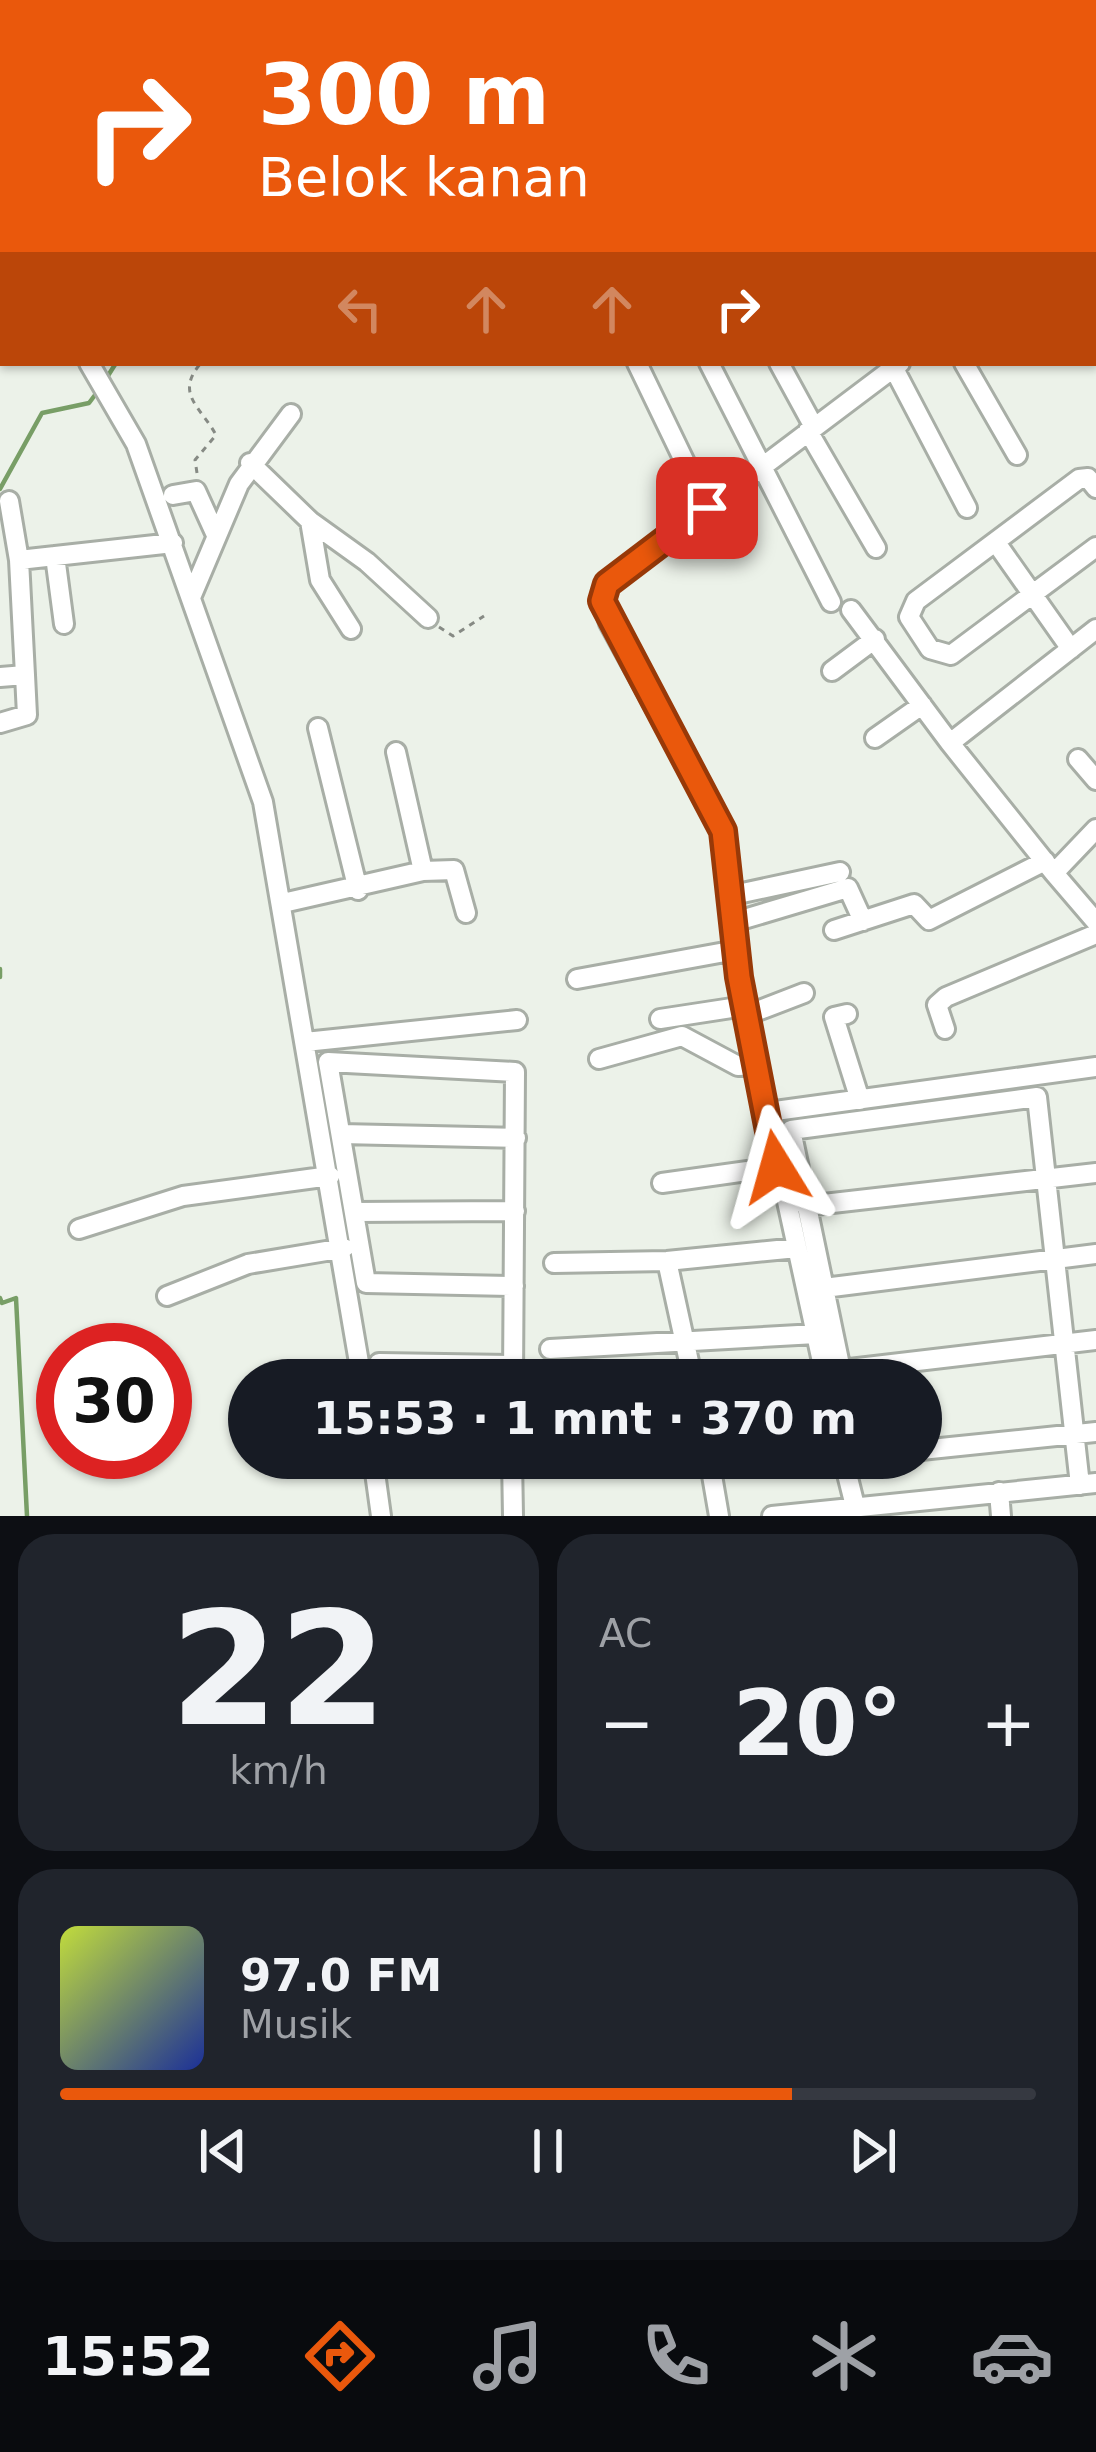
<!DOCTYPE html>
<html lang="id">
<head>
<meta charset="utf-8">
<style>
	:root { --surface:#171b24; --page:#20242c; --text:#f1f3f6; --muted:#9ea1a6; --line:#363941; --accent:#ea580c }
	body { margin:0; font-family:"DejaVu Sans",sans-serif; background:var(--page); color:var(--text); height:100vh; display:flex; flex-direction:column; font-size:45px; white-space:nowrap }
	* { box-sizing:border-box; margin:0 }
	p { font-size:39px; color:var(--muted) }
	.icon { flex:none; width:66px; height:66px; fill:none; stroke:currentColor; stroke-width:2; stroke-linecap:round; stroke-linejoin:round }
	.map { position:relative; height:1516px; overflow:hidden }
	.details { display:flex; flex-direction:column; gap:18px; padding:18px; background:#0d0f14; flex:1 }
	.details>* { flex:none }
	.hud { position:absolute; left:0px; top:0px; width:1098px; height:366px; box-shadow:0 3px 9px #0004; background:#ea580c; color:#fff; overflow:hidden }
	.speed { position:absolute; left:36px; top:1323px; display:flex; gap:24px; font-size:60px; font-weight:700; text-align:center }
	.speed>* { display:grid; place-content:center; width:156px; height:156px; border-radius:50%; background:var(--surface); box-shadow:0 3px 9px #0004; line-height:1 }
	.speed .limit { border:18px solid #d22; background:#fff; color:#111 }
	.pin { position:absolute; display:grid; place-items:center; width:102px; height:102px; color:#fff; margin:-51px; border-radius:24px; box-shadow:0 6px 18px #0006 }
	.me { position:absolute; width:132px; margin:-66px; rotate:352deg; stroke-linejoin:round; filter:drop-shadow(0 0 9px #0008) }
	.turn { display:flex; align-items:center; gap:42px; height:252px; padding:0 60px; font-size:54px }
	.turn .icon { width:156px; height:156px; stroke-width:2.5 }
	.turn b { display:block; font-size:84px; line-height:102px }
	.lanes { display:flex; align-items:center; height:114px; padding:0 60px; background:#0003; justify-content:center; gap:60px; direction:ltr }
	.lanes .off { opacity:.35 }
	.big { font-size:90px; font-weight:700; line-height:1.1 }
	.details .card { flex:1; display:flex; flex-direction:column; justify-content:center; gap:18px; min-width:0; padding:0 42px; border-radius:36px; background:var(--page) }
	.details .dial { align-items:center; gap:0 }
	.dial b { font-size:156px; line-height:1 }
	.song { display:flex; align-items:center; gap:36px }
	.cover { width:144px; height:144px; border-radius:18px; background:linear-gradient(135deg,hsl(70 70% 55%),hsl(230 70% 35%)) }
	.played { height:12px; border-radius:6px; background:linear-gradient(90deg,var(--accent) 75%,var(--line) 75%) }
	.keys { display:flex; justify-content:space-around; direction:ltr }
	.heat { display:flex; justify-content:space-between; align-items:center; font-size:66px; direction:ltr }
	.details .tiles { flex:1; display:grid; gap:18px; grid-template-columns:1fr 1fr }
	.card:last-child { grid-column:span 2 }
	.trip { position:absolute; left:228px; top:1359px; width:714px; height:120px; border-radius:60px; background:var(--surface); box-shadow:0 3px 9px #0004; font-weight:700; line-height:120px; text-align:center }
	.dock { display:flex; height:192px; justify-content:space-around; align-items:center; background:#090b0e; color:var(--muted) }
	.dock .icon { width:84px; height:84px }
	.dock .active { color:var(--accent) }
	.dock b { font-size:54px; color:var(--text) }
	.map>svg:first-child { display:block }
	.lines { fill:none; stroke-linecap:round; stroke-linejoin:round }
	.stream { stroke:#789e66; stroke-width:4.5 }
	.minor-casing { stroke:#a8aea6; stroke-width:24 }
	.path { stroke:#868a84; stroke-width:3; stroke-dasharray:6 6; stroke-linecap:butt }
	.minor { stroke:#fff; stroke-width:18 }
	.route-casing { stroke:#983908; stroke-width:30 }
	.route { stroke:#ea580c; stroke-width:21 }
</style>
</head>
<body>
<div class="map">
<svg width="1096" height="1516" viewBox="0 0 1096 1516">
	<rect width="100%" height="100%" fill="#ecf2e9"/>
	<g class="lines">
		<!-- stream -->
		<path class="stream" d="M 104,382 L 116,363
			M 0,489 L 42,413 L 89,403 L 98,391
			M 0,969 L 0,977
			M 0,1298 L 2,1303 L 16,1298 L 27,1516"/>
		<!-- minor casing -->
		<g class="minor-casing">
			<path id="minor" d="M 162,0 L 163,3
				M 535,0 L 535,3
				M 0,224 L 3,225
				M 1095,239 L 1096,238
				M 89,363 L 136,444 L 263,802 L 362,1380
				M 637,363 L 707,508
				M 709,363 L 831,602
				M 779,363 L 814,427
				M 891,363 L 967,508
				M 964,363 L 1017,455
				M 808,431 L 876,548
				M 250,463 L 310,521 L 367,562 L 428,618
				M 1096,488 L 1088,478 L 1079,479 L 916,601 L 909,617 L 930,649 L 951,655 L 1096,547
				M 173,495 L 196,491 L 216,535
				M 9,501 L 19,560
				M 310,521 L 320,580 L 351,629
				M 997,544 L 1071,649
				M 55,556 L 64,624
				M 192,595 L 239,484 L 291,414
				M 851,610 L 950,743
				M 832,671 L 875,639
				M 0,677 L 25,675 L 19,560 L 173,543
				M 0,723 L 27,715 L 25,675
				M 318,728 L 358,890
				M 875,738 L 922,705
				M 1078,759 L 1096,780
				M 1096,829 L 1054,873 L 1096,922
				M 423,871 L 454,870 L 466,913
				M 1054,873 L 950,743 L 1096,629
				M 733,895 L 840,872
				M 283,903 L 423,871 L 396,752
				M 734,922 L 848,888 L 863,921
				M 834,930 L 914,904 L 929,920 L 1045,861
				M 577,979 L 736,950
				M 847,1014 L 834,1017 L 860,1100
				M 747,1015 L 804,993
				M 660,1019 L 745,1006
				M 945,1029 L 937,1005 L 946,997 L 1096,934
				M 305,1042 L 517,1020
				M 599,1059 L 682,1036 L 738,1066 L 758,1065
				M 768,1112 L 1096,1067
				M 341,1134 L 516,1138
				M 662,1183 L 776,1167
				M 806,1206 L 1096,1173
				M 355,1212 L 515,1211
				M 79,1229 L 183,1196 L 330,1176
				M 1096,1254 L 824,1288 L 841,1370 L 1096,1340
				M 667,1261 L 693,1380
				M 554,1263 L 667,1261 L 797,1248
				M 824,1288 L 791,1130 L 1037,1097 L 1080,1485
				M 167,1296 L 248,1264 L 344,1248
				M 550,1349 L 816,1334
				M 379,1363 L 513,1365
				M 513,1380 L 515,1072 L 328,1062 L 366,1283 L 514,1286
				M 826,1380 L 738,977 L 723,831 L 609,623 L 602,600 L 607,584 L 900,363
				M 921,1450 L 1096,1432
				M 373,1458 L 381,1516
				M 431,1458 L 512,1462
				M 512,1458 L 513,1516
				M 709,1458 L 719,1516
				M 843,1458 L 855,1506
				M 999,1492 L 1001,1516
				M 772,1516 L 1096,1483"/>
		</g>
		<!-- path -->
		<path class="path" d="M 197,473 L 195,460 L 216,435 C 201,407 174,394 201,363
			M 439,627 L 453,636 L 484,616"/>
		<!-- minor -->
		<use href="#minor" class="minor"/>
	</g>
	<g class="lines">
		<!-- route casing -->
		<g class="route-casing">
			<path id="route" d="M 707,508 L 607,584 L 602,601 L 723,831 L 739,977 L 776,1167"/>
		</g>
		<!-- route -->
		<use href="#route" class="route"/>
	</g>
</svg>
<div class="speed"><div class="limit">30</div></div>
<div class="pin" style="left:707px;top:508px;background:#d93025"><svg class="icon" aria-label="arrive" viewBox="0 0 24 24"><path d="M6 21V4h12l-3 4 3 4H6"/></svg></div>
<svg class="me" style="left:776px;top:1167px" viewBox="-20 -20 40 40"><path d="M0-17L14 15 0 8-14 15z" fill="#ea580c" stroke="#fff" stroke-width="4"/></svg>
<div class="trip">15:53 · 1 mnt · 370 m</div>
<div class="hud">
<div class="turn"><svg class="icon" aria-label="right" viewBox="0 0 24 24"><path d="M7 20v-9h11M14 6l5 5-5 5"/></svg><div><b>300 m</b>Belok kanan</div></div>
<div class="lanes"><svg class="icon off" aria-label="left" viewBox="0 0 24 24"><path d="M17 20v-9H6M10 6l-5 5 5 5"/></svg><svg class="icon off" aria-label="ahead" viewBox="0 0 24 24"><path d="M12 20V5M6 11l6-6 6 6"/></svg><svg class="icon off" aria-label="ahead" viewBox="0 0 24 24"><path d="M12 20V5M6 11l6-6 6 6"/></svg><svg class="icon" aria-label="right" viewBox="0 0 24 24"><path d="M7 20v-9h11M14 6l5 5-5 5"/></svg></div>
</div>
</div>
<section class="details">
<div class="tiles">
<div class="card dial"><b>22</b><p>km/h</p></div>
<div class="card"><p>AC</p>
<div class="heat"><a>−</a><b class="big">20°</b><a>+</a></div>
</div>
<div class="card">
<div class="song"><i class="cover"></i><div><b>97.0 FM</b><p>Musik</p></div></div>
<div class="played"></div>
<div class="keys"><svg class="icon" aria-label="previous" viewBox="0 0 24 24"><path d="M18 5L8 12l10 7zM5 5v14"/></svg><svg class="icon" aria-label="pause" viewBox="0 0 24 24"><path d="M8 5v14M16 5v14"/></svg><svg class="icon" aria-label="next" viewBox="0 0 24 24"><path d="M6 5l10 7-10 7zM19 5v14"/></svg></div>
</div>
</div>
</section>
<nav class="dock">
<b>15:52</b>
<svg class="icon active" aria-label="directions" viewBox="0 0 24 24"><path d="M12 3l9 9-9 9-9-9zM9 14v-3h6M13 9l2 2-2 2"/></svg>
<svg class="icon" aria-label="music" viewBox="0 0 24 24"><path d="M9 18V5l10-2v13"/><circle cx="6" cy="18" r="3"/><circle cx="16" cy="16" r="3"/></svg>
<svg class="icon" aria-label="phone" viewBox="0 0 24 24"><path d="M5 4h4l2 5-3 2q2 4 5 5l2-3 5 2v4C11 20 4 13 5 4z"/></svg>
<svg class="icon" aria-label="climate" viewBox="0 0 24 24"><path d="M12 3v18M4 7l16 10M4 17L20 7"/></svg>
<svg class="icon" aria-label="car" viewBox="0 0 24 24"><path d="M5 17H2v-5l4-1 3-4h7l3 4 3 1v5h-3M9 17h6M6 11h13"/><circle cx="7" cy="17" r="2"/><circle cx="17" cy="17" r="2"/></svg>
</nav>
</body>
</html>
